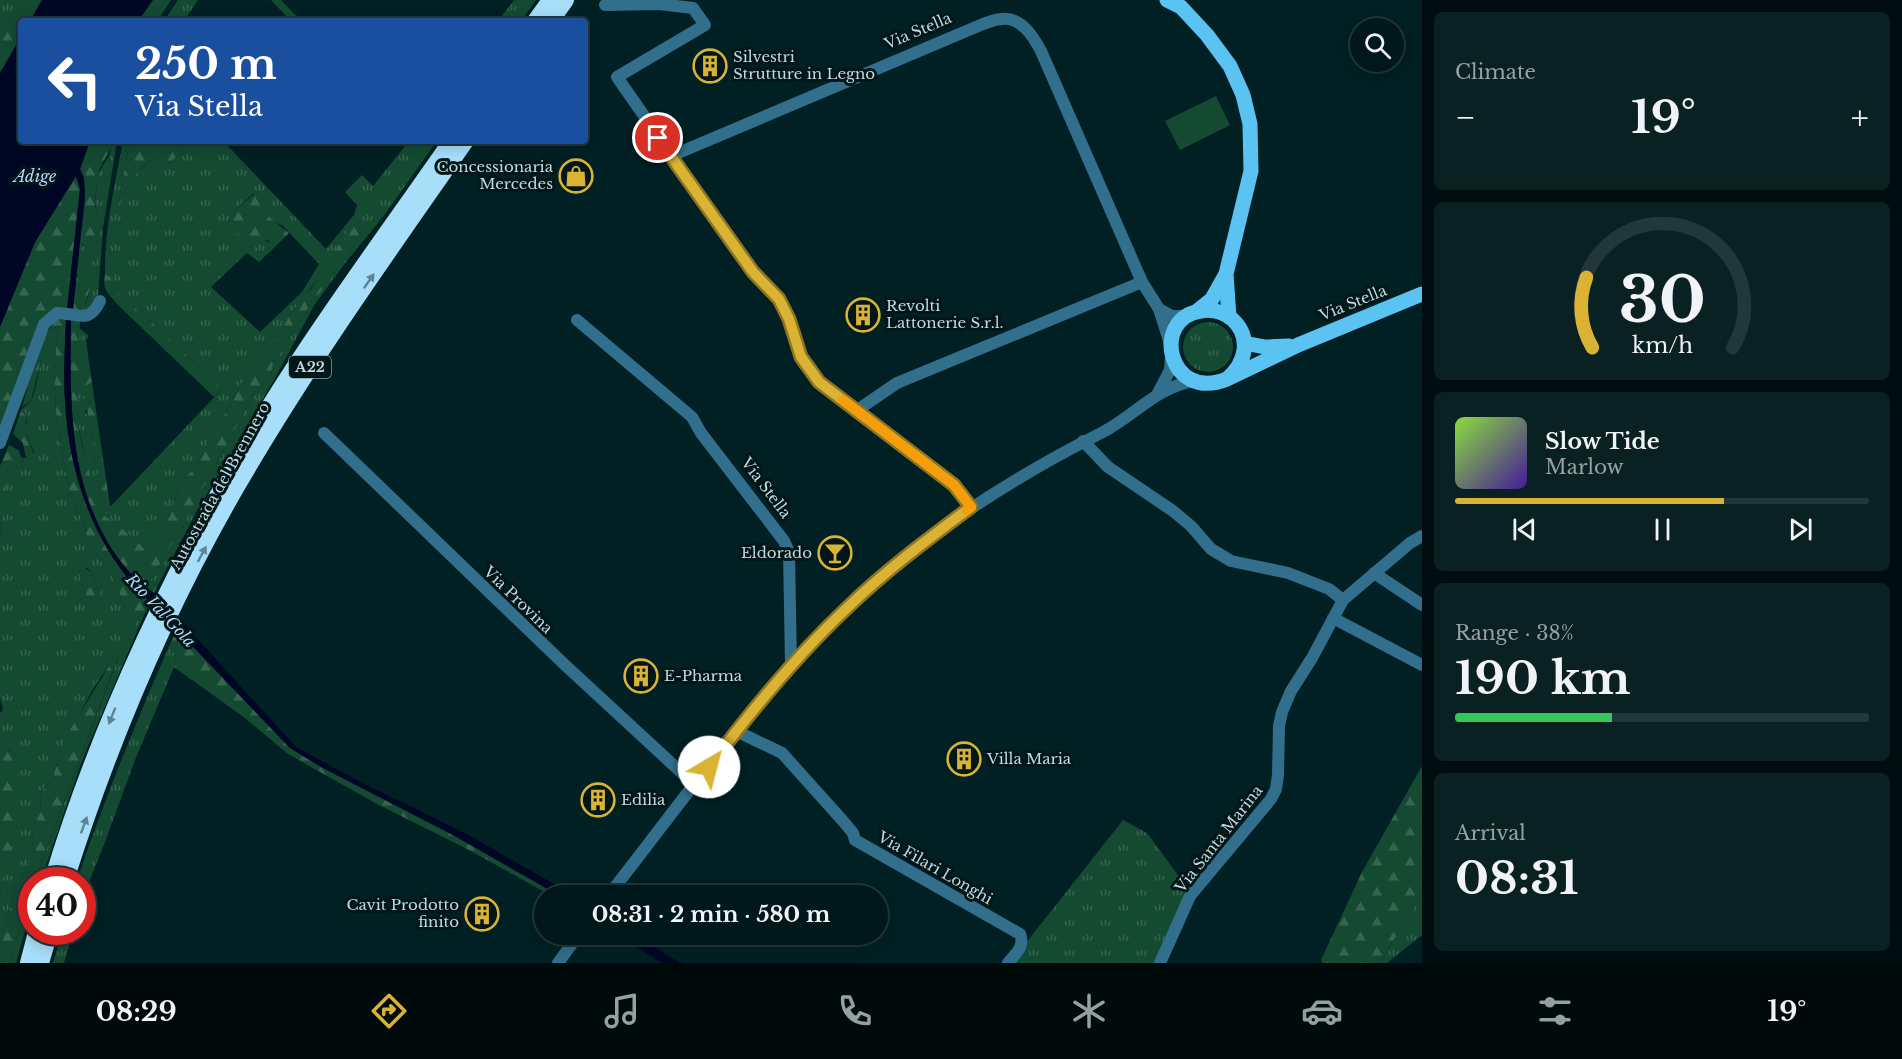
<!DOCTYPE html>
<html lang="en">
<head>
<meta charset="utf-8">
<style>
	:root { --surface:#00181b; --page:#0a2124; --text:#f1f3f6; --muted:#95a0a3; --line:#22373a; --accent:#dab334 }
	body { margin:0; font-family:"Libre Baskerville",serif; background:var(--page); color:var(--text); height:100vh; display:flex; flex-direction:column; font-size:22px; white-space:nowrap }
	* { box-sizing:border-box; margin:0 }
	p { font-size:20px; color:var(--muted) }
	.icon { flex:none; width:33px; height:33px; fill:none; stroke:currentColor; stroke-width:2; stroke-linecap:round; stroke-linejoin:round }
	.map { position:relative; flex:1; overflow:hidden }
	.details { display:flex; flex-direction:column; gap:12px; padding:12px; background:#000d0f; width:480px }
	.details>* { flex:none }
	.guide { position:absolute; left:18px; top:18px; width:570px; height:126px; border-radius:6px; box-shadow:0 3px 15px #0003,0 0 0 2px var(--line); background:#1a4fa0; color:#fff; overflow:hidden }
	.tools { position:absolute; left:1350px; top:18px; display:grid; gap:12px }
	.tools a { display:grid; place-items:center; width:54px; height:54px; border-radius:50%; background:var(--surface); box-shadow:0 3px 15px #0003,0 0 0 2px var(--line); font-size:30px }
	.speed { position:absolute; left:18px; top:867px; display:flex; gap:12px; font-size:30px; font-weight:700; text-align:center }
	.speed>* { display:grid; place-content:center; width:78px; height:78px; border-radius:50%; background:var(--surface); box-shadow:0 3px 15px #0003,0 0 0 2px var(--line); line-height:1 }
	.speed .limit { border:9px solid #d22; background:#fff; color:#111 }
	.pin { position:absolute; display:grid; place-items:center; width:51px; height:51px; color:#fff; margin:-26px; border:3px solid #fff; border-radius:50%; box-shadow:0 2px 6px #0007 }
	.me { position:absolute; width:66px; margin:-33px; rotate:37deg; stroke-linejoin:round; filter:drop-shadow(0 0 4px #0008) }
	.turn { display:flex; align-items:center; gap:21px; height:126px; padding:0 18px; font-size:27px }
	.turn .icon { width:78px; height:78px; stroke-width:2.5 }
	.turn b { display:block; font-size:42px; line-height:51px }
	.big { font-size:45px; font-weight:700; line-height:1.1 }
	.details .widget { flex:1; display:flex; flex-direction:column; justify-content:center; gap:9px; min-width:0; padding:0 21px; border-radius:9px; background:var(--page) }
	.details .dial { align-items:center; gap:0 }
	.dial svg { height:156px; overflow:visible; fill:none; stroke:var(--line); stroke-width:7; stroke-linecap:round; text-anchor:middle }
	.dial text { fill:var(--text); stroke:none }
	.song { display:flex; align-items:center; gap:18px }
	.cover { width:72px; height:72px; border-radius:9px; background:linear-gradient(135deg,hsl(90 70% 55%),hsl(260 70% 35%)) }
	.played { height:6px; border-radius:3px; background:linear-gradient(90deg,var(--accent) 65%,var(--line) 65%) }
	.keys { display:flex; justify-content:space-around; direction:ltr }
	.heat { display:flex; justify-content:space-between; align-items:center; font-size:33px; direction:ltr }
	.charge { height:9px; border-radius:4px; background:linear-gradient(90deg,#34c759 38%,var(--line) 0) }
	.trip { position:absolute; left:534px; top:885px; width:354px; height:60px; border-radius:30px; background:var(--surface); box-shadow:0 3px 15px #0003,0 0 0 2px var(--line); font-weight:700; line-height:60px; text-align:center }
	.tab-bar { display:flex; height:96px; justify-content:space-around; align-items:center; background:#000a0b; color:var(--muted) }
	.tab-bar .icon { width:42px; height:42px }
	.tab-bar .on { color:var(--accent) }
	.tab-bar b { font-size:27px; color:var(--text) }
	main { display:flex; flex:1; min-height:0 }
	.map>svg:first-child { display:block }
	.grass { fill:url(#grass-tufts); fill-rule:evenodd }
	.forest { fill:url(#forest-firs); fill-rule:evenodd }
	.garden { fill:#144a32 }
	.water { fill:#000724 }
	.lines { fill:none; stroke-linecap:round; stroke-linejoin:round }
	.minor { stroke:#316f8c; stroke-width:12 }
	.major { stroke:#5bc3f2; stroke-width:15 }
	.highway { stroke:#a7defa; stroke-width:16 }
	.oneway { fill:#5c8495 }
	.route-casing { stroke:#8e7422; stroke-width:15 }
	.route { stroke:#dab334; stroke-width:10 }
	.slow { stroke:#f59e0b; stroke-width:10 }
	.labels { text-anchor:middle; stroke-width:6; stroke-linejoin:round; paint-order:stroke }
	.shield { fill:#011619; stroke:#889ea2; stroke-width:1.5 }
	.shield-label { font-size:14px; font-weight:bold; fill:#c2d9dc }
	.street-label { font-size:15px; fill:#c2d9dc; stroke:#011619 }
	.poi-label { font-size:15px; fill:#c2d9dc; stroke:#011619; text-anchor:start }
	.water-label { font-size:16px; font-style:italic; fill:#b9d5f7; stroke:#011619 }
</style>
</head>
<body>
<main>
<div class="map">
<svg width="1422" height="963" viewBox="0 0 1422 963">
	<defs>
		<pattern id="grass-tufts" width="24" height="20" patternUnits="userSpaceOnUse" patternTransform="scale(1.5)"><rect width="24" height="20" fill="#144a32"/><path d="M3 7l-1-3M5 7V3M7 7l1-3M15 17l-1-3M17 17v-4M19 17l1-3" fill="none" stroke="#35644f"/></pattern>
		<pattern id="forest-firs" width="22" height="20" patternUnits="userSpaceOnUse" patternTransform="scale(1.5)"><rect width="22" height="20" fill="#144a32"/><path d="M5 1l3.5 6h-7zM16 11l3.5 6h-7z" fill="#35644f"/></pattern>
	</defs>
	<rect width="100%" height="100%" fill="#002024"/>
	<!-- grass -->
	<path class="grass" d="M 0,0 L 42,0 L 30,21 L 21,21 L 21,37 L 0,73 Z
		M 178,0 L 198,0 L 184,21 L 164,21 Z
		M 271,0 L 281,0 L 301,21 L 291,21 Z
		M 514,0 L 536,0 L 521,21 L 498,21 Z
		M 113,141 L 117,141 L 103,228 L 98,297 L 89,310 L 81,311 C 92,298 93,272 78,262 L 80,243 L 83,246 L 97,241 L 99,226 L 95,202 L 98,173 L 109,156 Z
		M 123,141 L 130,141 L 117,209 L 132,178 L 149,161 C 153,163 159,165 163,165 C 173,163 185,149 188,141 L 223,141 L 326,249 L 354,215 L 357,205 L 345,192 L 362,175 L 373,186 L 409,141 L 437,141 L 383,217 L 346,262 L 315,304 L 275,378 L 198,509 L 157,587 L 150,581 L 165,555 L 185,524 C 186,512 193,512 194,497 C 208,487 210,469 221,457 L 253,394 L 271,375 L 274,358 L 283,350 L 293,330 L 305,315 L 311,301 L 320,293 L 364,230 L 335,251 L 326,268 L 291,313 L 273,344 L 242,383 L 197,465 L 182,481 L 161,537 L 155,543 L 144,548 L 119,526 L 102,515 L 112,510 L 112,505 L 222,389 L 213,378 L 202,371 L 193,360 L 175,346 L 155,325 L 141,315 L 131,303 L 118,305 L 112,298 L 117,299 L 111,276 L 105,275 C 104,230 115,185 123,141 ZM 254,193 L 264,213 L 271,220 L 283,226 L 319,264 L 302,292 L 260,332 L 211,287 L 247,253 L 259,262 L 277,245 C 261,237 236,239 228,221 L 234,211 Z
		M1183 347a25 25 0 1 1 50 0a25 25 0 1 1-50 0Z
		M 58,326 L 54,371 L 56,413 L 68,486 L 76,511 L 81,516 L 89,543 L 116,582 L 131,630 L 141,614 L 144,615 L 83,758 L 41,880 L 35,880 L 118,658 L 113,659 L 93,689 L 60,751 L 53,778 L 41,791 L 40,813 L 36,821 L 32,841 L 34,853 L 15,891 L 0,944 L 0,895 L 16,818 L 19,784 L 10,751 L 0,747 L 0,713 L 3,710 L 0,697 L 0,539 C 3,523 2,508 4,492 C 5,481 8,471 8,459 L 14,462 L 24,463 L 22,457 L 32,460 L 34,452 L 25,429 L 27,420 L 25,413 L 21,410 C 23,407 28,405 31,401 C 40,384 40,335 58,326 ZM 87,568 L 91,572 L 104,605 L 87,597 L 79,571 Z
		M 79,328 L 89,336 L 86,340 L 88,355 L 79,361 Z
		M 92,382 L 94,397 L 88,404 L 88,416 L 85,409 L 77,401 L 77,385 L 88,385 Z
		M 77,418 L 86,422 L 93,438 L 95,465 L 99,472 L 93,498 Z
		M 170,644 L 176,657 L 174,667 L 135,760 L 105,842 L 83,897 L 82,880 L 77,880 C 104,800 136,722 170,644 Z
		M 1123,820 L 1147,833 L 1189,890 L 1154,963 L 1010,963 Z
		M 31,891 L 31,909 L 16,963 L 9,963 Z
		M 1422,893 L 1422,935 L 1387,963 L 1380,963 Z
		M 62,932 L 73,932 L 64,963 L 53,963 Z"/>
	<!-- forest -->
	<path class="forest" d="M 28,0 L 41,0 L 27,21 L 21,21 L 21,30 L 0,62 L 2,46 L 0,37 L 12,16 L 19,18 L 25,10 Z
		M 153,0 L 171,0 L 157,21 L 138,21 Z
		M 90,141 L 113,141 C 111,154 100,162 98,175 C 97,184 95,195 95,204 C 96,215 106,237 93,244 C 88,247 84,246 80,243 C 82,219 90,191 80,169 Z
		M 130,141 L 188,141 C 185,149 173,163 163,165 C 159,165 153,163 149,161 C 131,176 124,193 116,214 Z
		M 76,176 L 80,189 L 67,309 L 53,309 L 42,319 L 0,435 L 0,327 L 35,242 Z
		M 257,192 L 265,203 L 264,213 L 289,233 L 277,245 L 266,240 L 254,248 L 231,228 L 228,221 L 234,211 Z
		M 353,226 L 360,227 L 365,229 L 320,293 L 311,301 L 305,315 L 293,330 L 283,350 L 274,358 L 271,375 L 253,394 L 221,457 C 210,469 208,487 194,497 L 193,509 L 186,517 L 185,524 L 165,555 L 150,581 L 157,587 L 154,593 C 136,582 125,568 113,551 C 68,482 70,399 71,320 L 80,321 L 79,360 L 88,355 L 92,382 L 84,387 L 77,385 L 77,400 L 82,397 C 88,403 85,405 85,412 L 88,416 L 88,404 L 94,397 L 110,506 L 112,505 L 112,510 L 103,515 L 119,526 L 144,548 L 155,543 L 161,537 L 182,481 L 197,465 L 242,383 L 273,344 L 291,313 L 305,294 L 311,289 L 348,230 ZM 78,419 L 86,422 L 93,438 L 95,466 L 99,472 L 94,478 L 93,496 C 90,486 91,477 88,467 C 83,451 79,435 78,419 Z
		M 78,262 C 82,265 86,268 88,273 C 93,282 87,304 81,311 L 73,310 Z
		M 105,275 L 111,276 C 116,284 123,290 117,299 L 112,298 C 105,291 103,285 105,275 Z
		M 131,302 L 141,315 L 155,325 L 175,346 L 193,360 L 202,371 L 213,378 L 222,389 L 214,397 L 118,305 Z
		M 59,318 L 66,319 C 65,346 63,374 65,401 C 69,476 95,551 150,602 L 144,615 L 141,614 L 131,631 L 116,582 L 89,543 L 81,516 L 76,511 L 68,486 L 56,413 L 54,371 L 58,326 L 54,328 L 41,360 L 31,401 L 22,407 C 30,382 38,334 59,318 Z
		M 21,410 L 27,417 C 22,433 33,443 34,458 L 32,460 L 26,458 L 23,443 L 13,434 Z
		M 9,445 L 18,450 L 24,463 L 18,465 L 9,459 L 0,539 L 0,466 Z
		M 84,568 L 91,572 L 104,605 L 101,610 L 94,610 L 90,607 L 79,571 Z
		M 177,630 L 290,748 L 321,767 L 453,835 L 558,895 L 550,895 L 469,850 L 377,804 L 288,754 L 245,718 L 174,667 L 176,657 L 170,644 Z
		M 118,657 L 35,880 L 32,880 L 31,891 L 9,963 L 0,963 L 0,944 L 15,891 L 34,853 L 32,841 L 36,821 L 40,813 L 41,792 L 53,778 L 60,751 L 70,730 L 113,659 Z
		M 0,747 C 8,749 13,753 17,761 C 28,788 7,865 0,895 Z
		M 1422,766 L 1422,893 L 1380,963 L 1322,963 L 1321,960 L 1362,872 Z"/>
	<!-- garden -->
	<path class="garden" d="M 1216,96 L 1230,125 L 1180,150 L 1165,121 Z"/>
	<!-- water -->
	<path class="water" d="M 42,0 L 153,0 L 138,21 L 30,21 Z
		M 21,37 L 21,141 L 90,141 L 80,169 L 84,178 L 85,193 L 73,310 L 67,309 L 80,189 L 76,176 L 35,242 L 0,327 L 0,73 Z
		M 66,319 L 71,320 C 70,399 68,482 113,551 C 125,568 136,582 154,593 L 150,602 C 95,550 69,476 65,401 C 63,374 65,346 66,319 Z
		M 181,621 L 296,747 L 362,783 L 463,832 L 573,895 L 558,895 L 453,835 L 321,767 L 290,748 L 177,630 Z
		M 618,935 L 635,935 L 680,963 L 662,963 Z"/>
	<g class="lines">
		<!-- minor -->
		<path class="minor" d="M 605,5 L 659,4 L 693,8 L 705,25 L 617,77 L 753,272 L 779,299 L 789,319 L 801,357 L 818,382 L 954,485 L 971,507
			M 671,156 L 983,24 C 989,22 996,19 1002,19 C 1021,17 1033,36 1041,51 L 1142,282 L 1159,309 L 1170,344
			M 1159,309 L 1172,316 L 1187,316
			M 577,320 L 692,417 L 701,433 L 784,541 L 789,552 L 791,666
			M 1158,393 L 1170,370 L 1171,356
			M 856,411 L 897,383 L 1142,282
			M 324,433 L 565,665 L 695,785
			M 1083,441 L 1108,467 L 1173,511 L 1191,526 L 1211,549 L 1231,561 L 1288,573 L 1329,589 L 1343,600
			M 0,443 L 44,324 L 57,313 C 77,313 89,325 100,301
			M 1374,573 L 1422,605
			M 1333,618 L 1422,665
			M 736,731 L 782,753 L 843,821 L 853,833 L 855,840 L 1020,934 C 1025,947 1016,953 1008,963
			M 608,896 C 685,798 757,695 846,609 C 921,535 1010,479 1103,432 C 1135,415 1156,388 1193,381
			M 558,963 L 579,934
			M 1160,963 L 1190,896 L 1271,799 L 1276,789 L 1278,775 L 1279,726 L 1282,712 L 1291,691 L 1312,658 L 1343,600 L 1410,543 L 1422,536"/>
		<!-- major -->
		<path class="major" d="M 1167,0 L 1181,7 L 1207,35 L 1230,66 L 1243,95 L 1250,124 L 1251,171 L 1226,274 L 1229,317
			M 1197,311 L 1212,299 L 1226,274
			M 1244,343 L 1265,347 L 1289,346
			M 1227,379 C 1246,363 1252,337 1232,319 C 1223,312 1212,309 1201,311 C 1150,318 1168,403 1227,379 L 1298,345 L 1422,294"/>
		<!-- highway -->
		<path class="highway" d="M 535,21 L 550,0
			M 551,21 L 566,0
			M 52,880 C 95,738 159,599 232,469 C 296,355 376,249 451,141
			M 66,880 C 109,744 166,609 238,485 C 307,366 387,254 466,141
			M 28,963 L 36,932
			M 41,963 L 50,932"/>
	</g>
	<!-- one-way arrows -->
	<defs><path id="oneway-solid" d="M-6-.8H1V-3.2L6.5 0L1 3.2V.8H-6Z" transform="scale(1.5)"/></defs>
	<g class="oneway">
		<use href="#oneway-solid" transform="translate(369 281) rotate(-55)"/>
		<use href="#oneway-solid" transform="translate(202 554) rotate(-62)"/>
		<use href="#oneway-solid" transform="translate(112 716) rotate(112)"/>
		<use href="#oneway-solid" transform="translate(84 825) rotate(-70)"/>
	</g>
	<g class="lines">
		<!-- route casing -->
		<g class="route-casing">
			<path id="route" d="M 658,138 L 753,272 L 779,299 L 789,319 L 801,357 L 819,382 L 954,485 L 971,507 C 928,539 885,571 847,608 C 796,656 751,711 709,767"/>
		</g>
		<!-- route -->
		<use href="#route" class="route"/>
		<!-- slow -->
		<path class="slow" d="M 843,400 L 954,485 L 971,507 L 967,510"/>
	</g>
	<!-- icons -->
	<defs>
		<g id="building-ring" transform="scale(1.725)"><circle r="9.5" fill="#011619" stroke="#dab334" stroke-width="1.5"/><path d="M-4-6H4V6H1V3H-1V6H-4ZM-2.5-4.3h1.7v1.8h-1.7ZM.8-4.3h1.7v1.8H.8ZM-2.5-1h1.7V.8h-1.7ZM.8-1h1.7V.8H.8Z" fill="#dab334"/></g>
		<g id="shop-ring" transform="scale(1.725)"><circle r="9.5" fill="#011619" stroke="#dab334" stroke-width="1.5"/><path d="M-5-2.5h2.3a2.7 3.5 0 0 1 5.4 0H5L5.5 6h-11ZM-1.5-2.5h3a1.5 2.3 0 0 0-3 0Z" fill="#dab334"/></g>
		<g id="bar-ring" transform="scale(1.725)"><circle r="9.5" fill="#011619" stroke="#dab334" stroke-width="1.5"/><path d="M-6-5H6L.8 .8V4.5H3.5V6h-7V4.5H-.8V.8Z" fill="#dab334"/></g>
	</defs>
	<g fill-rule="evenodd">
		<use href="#building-ring" x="710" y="66"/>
		<use href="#shop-ring" x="576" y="176"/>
		<use href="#building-ring" x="863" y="315"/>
		<use href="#bar-ring" x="835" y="553"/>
		<use href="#building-ring" x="641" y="676"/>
		<use href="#building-ring" x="964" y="759"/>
		<use href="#building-ring" x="598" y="800"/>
		<use href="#building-ring" x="482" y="914"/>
	</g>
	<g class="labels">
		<!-- shield labels -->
		<rect class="shield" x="289" y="356" width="42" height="22" rx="4.5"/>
		<g class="shield-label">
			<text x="310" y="372">A22</text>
		</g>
		<!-- street labels -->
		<g class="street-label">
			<text transform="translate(918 31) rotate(-23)" y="5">Via Stella</text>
			<text transform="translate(1353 303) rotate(-22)" y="5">Via Stella</text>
			<text transform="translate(220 486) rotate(-61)" y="5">Autostrada del Brennero</text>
			<text transform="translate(766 488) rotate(53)" y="5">Via Stella</text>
			<text transform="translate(518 600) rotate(44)" y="5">Via Provina</text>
			<text transform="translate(1219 839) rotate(-52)" y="5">Via Santa Marina</text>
			<text transform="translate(935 868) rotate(30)" y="5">Via Filari Longhi</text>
		</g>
		<!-- poi labels -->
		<g class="poi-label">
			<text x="733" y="62">Silvestri<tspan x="733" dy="17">Strutture in Legno</tspan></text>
			<text x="553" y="172" text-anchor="end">Concessionaria<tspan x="553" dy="17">Mercedes</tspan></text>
			<text x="886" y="311">Revolti<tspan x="886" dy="17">Lattonerie S.r.l.</tspan></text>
			<text x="812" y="558" text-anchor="end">Eldorado</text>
			<text x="664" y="681">E-Pharma</text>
			<text x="987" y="764">Villa Maria</text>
			<text x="621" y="805">Edilia</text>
			<text x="459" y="910" text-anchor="end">Cavit Prodotto<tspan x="459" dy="17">finito</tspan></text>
		</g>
		<!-- water labels -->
		<g class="water-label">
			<text x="35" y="182">Adige</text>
			<text transform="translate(161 610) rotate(47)" y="6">Rio Val Gola</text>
		</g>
	</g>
</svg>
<div class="tools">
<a><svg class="icon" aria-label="search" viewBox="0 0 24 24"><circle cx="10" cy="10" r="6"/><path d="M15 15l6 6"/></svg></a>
</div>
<div class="speed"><div class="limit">40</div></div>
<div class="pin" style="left:658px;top:138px;background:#d93025"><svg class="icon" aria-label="arrive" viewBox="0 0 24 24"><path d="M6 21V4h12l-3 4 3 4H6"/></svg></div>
<svg class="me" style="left:709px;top:767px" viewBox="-20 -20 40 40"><circle r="19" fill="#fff"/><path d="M0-13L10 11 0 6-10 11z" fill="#dab334"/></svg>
<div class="trip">08:31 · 2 min · 580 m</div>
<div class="guide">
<div class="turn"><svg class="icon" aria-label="left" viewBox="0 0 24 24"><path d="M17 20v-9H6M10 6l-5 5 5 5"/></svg><div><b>250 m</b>Via Stella</div></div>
</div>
</div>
<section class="details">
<div class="widget"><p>Climate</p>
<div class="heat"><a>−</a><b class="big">19°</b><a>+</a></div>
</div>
<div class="widget dial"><svg viewBox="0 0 100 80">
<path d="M14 69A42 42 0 1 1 86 69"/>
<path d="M14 69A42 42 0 0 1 11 33" stroke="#dab334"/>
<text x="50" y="56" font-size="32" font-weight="700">30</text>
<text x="50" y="72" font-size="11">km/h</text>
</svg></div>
<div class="widget">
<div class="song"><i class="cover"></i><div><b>Slow Tide</b><p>Marlow</p></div></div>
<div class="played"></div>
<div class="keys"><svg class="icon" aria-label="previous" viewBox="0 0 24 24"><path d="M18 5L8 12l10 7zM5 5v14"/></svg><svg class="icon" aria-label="pause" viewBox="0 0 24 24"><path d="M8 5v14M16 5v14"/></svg><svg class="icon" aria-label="next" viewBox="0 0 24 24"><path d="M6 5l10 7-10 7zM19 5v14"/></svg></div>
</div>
<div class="widget"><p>Range · 38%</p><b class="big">190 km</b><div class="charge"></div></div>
<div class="widget"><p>Arrival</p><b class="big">08:31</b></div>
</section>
</main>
<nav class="tab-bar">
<b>08:29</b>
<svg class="icon on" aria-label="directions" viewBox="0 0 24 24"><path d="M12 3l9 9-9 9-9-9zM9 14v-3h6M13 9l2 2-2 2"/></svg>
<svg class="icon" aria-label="music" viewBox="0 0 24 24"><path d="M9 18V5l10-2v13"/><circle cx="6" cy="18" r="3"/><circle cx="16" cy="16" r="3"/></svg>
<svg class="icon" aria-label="phone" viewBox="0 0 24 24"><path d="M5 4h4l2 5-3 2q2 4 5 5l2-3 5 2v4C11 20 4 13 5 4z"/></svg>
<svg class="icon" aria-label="climate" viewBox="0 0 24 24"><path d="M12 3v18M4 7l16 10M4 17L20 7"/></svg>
<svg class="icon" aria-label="car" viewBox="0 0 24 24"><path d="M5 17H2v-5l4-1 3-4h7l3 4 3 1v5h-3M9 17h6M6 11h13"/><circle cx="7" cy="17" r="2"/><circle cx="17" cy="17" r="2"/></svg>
<svg class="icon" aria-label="filters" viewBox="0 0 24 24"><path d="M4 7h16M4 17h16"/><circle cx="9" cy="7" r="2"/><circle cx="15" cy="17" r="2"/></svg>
<b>19°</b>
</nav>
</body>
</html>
